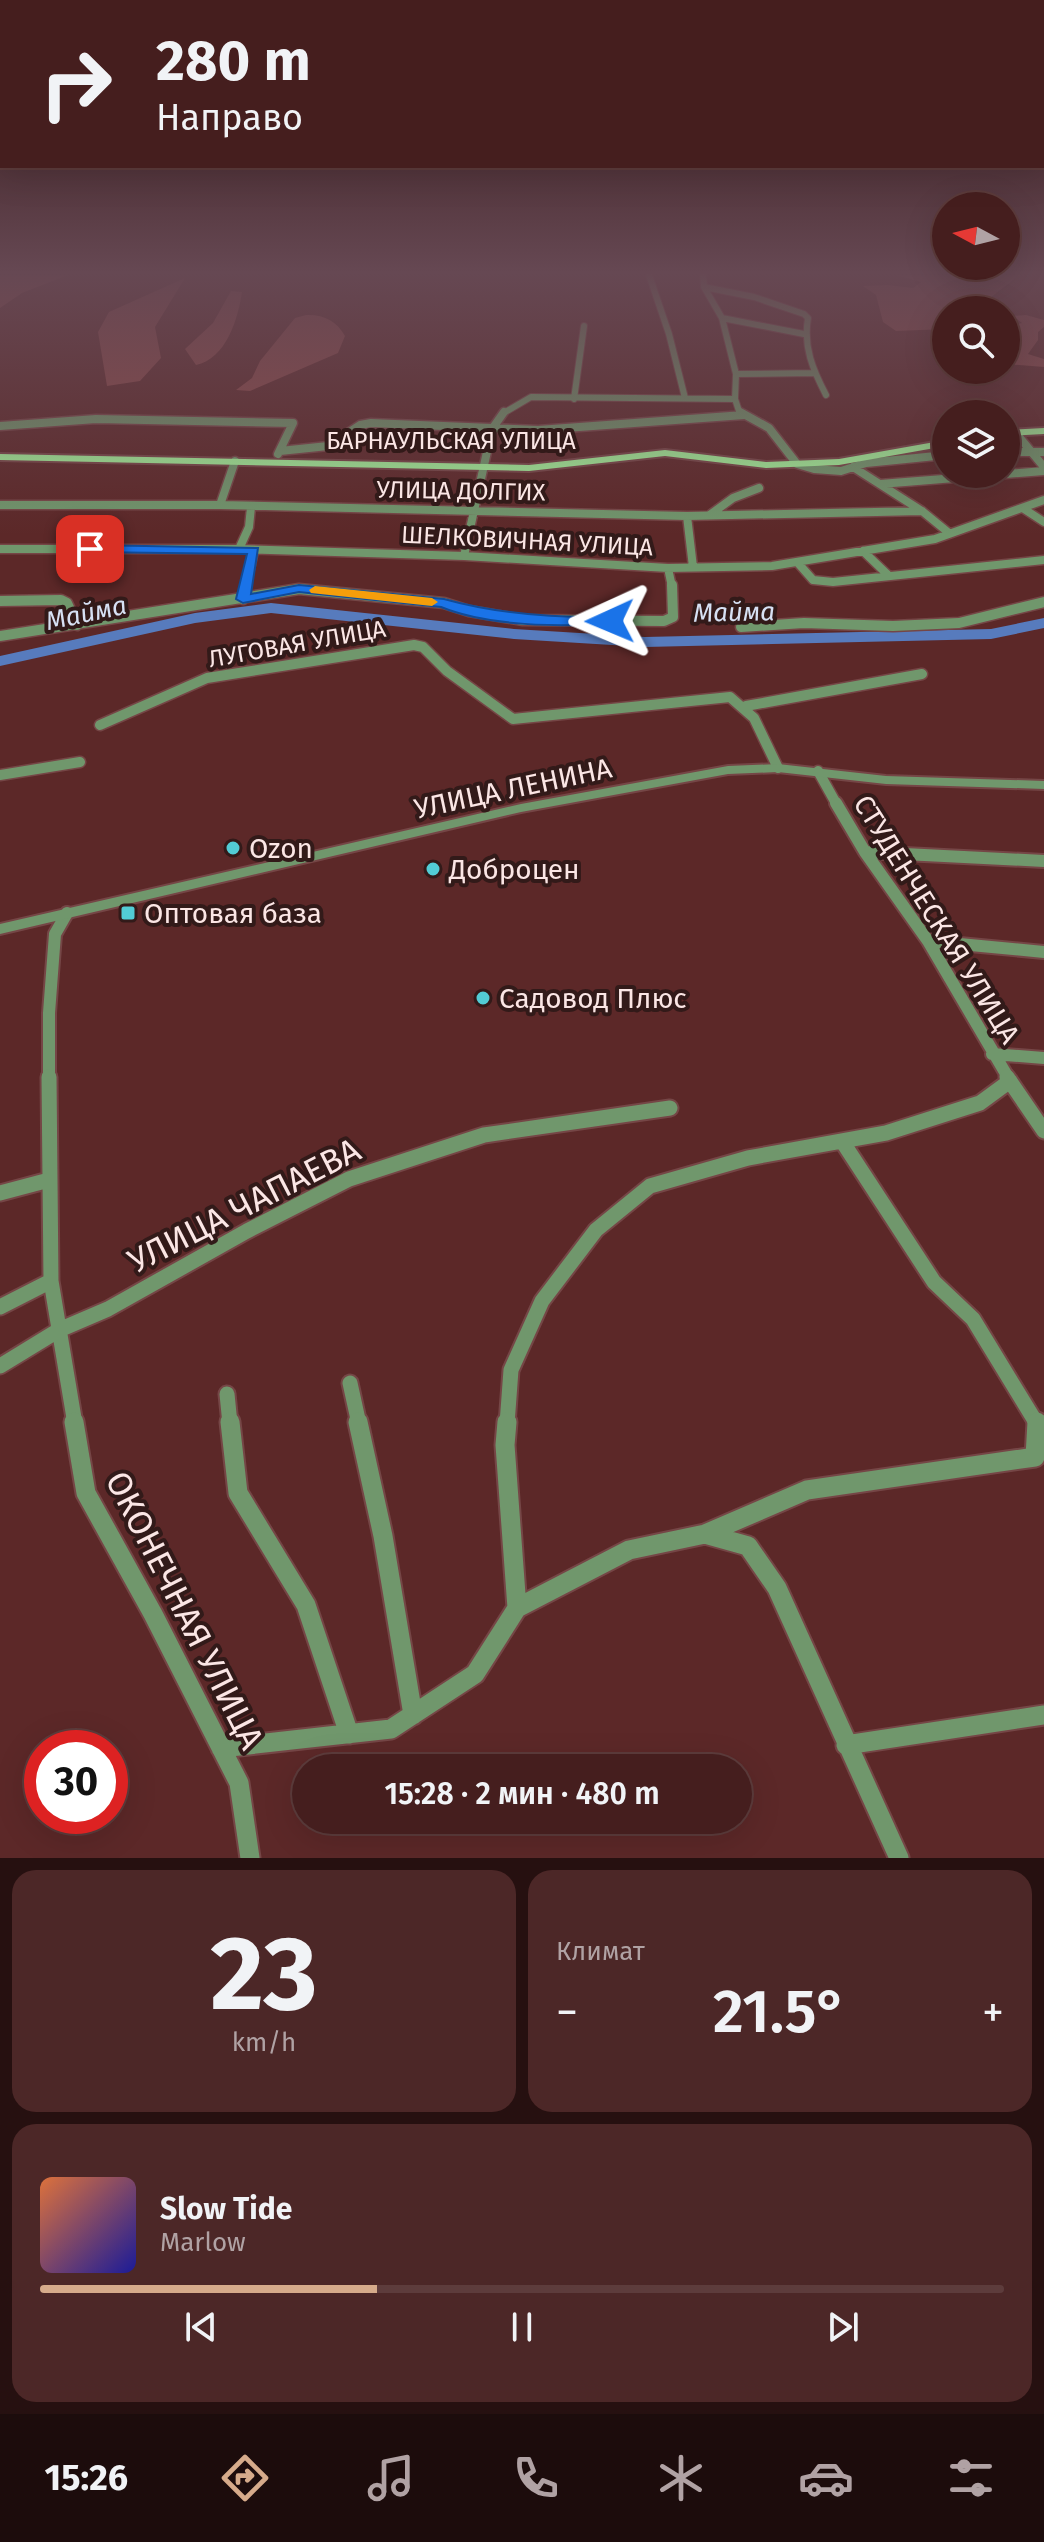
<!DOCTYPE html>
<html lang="ru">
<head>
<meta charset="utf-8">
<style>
	:root { --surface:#451e1e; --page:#4c2727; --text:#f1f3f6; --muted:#b0a2a4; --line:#5d3c3c; --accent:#d6ab8b }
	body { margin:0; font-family:"Fira Sans",sans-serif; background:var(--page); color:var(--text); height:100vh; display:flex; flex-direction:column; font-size:30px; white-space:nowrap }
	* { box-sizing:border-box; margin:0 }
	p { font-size:26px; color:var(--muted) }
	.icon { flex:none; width:44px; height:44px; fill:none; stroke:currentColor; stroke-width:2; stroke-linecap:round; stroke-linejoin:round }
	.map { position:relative; height:1858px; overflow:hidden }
	.drawer { display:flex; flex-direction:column; gap:12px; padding:12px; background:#261010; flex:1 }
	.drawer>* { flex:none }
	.top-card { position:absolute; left:0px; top:0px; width:1044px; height:168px; box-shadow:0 8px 32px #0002,0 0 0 2px var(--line); background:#451e1e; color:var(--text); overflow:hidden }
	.needle { width:52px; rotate:277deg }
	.buttons { position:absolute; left:932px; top:192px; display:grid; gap:16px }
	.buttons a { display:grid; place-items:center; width:88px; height:88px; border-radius:50%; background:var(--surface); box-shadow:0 8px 32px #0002,0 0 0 2px var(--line); font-size:40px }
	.speed { position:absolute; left:24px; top:1730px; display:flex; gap:16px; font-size:40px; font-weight:700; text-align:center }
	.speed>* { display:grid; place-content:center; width:104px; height:104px; border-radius:50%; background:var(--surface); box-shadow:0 8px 32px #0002,0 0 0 2px var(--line); line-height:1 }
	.speed .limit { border:12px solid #d22; background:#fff; color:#111 }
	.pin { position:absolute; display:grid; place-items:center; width:68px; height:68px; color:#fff; margin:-34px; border-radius:16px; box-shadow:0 4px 12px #0006 }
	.me { position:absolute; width:88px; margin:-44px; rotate:269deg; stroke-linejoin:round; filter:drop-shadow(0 0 6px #0008) }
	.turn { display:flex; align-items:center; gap:28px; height:168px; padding:0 24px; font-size:36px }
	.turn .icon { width:104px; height:104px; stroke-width:2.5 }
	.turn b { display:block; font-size:56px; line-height:68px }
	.big { font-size:60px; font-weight:600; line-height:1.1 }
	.drawer .widget { flex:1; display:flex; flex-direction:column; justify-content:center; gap:12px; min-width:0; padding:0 28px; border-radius:24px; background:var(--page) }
	.drawer .dial { align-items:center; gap:0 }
	.dial b { font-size:104px; line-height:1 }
	.song { display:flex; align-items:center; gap:24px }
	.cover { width:96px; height:96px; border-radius:12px; background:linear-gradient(135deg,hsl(20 70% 55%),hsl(240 70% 35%)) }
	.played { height:8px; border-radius:4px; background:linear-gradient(90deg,var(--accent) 35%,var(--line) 35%) }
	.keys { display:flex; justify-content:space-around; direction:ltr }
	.heat { display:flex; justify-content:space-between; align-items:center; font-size:44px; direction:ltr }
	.drawer .tiles { flex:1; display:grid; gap:12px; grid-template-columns:1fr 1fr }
	.widget:last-child { grid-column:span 2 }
	.trip { position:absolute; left:292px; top:1754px; width:460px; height:80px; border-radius:40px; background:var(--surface); box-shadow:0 8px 32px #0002,0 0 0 2px var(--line); font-weight:600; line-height:80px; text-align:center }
	.menu { display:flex; height:128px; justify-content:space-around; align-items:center; background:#1c0c0c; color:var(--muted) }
	.menu .icon { width:56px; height:56px }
	.menu .active { color:var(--accent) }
	.menu b { font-size:36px; color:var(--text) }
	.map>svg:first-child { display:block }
	.green { fill:#8e4a49 }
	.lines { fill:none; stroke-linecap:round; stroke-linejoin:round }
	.river { fill:#577bbd; fill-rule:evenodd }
	.minor-far5-casing { stroke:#754646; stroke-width:8 }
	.minor-far4-casing { stroke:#754646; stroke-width:11 }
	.minor-far3-casing { stroke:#754646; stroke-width:13 }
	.minor-far2-casing { stroke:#754646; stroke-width:16 }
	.minor-far1-casing { stroke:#754646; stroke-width:19 }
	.minor-casing { stroke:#754646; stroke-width:23 }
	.tertiary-casing { stroke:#754646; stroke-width:4 }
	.primary-casing { stroke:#754646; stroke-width:4 }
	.minor-far5 { stroke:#70976c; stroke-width:6 }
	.minor-far4 { stroke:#70976c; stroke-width:8 }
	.minor-far3 { stroke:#70976c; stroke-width:10 }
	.minor-far2 { stroke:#70976c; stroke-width:12 }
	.minor-far1 { stroke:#70976c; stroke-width:15 }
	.minor { stroke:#70976c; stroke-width:19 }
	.tertiary { fill:#70976c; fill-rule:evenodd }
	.primary { fill:#a1f399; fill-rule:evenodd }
	.route { fill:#1a73e8; stroke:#114b97; stroke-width:2 }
	.slow { fill:#f59e0b }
	.poi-dot { fill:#52ccd5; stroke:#321a19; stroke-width:3 }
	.labels { text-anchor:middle; stroke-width:8; stroke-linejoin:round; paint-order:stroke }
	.far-street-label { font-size:24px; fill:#fbe6e5; stroke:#321a19 }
	.far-water-label { font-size:26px; font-style:italic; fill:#d7e1f4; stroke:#321a19 }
	.street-label { font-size:28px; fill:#fbe6e5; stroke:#321a19 }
	.poi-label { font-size:28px; fill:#fbe6e5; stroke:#321a19; text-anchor:start }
	.near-street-label { font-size:34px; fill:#fbe6e5; stroke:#321a19 }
</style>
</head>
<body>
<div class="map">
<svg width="1044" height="1858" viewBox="0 0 1044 1858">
	<rect width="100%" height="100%" fill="#5c2828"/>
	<!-- green -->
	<path class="green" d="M 0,275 L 68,275 L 22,293 L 0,308 Z
		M 895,275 L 1020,275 L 974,310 L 946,310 L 946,329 L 896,331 L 883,322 L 876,295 L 863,286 L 888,285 L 913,288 L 921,282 Z
		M 185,278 L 155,327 L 161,358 L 140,381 L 107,386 L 98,332 L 109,312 Z
		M 231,291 L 242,292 C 238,319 226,359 196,365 L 185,349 L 213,323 Z
		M 306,315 C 323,314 337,321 345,336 L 338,353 L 250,391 L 236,390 L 252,378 L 260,361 L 295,318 Z
		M 1026,315 L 1044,320 L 1044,327 L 1038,332 L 1038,340 L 1028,354 L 1044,359 L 1044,367 L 1006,364 L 1009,340 L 1006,327 L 1022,323 L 1013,316 Z"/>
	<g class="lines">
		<!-- river -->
		<path class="river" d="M 271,603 L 514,629 L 645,637 L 991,629 L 1044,618 L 1044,628 L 991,639 L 645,647 L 514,639 L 271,613 L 195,623 L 0,666 L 0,656 L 195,613 Z"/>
		<!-- minor-far5 casing -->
		<g class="minor-far5-casing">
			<path id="minor-far5" d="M 649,275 L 669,334 L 685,398
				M 703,275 L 704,287 L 722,318 L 736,374 L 735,399 L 739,411 L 743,414
				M 704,287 L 754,297 L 804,314 L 808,318 C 803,347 813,370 826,395
				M 722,318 L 804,334
				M 736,374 L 815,373
				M 574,399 L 584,326
				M 502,414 L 531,397 L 735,399"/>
		</g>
		<!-- minor-far4 casing -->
		<g class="minor-far4-casing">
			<path id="minor-far4" d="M 740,412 L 769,428 L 797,464 L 814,469 L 841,471 L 866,463 L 946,455
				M 0,426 L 96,419 L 293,423 L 278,454
				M 1015,432 L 1044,467
				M 280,451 L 328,446 L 360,425 L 371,423 L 538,430 L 744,415
				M 1006,452 L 1044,452
				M 853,467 L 922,511 L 949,533
				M 880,484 L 1044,471
				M 0,505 L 220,505 L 687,516 L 922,511
				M 220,505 L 235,461
				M 1024,509 L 1044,522
				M 711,514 L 733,498 L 759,488
				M 687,516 L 693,567
				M 0,549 L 239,549 L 464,556 L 668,568 L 772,566 L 935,539 L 1044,500
				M 239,549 L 249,527 L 251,507
				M 863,551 L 888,575
				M 464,556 L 492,429 L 504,412
				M 798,563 L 813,580 L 833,582 L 1044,560
				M 668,568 L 672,587
				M 246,587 L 254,551"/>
		</g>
		<!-- minor-far3 casing -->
		<g class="minor-far3-casing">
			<path id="minor-far3" d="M 243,599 L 246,585
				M 0,601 L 61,600 L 67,603 L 77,625
				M 741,627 L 804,623 L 893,626 L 959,623 L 1044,602
				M 0,636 L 299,589 L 444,603 L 469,611 L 523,620 L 664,621 L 673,617 L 672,585
				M 746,706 L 922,674
				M 100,725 L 207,678 L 414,645 L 423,647 L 447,671 L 513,719 L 730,697 L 754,718 L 778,768
				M 818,771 L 837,805
				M 0,775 L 80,762"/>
		</g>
		<!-- minor-far2 casing -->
		<g class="minor-far2-casing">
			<path id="minor-far2" d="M 836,803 L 865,852 L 928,941 L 1009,1079
				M 865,852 L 1044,861
				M 928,941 L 1044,952
				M 992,1054 L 1044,1058
				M 49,1079 L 49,1013 L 55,934 L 67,913"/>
		</g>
		<!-- minor-far1 casing -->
		<g class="minor-far1-casing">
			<path id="minor-far1" d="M 49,1077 L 51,1281 L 75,1424
				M 1007,1077 L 1044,1131
				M 842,1141 L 934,1282 L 973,1319 L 1037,1424
				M 0,1193 L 49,1180
				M 0,1307 L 51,1281
				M 0,1366 L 59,1330 L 108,1309 L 247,1231 L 349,1179 L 484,1135 L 670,1108
				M 350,1383 L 359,1424
				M 227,1394 L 230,1424
				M 507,1424 L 511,1370 L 542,1301 L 596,1230 L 650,1186 L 748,1158 L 886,1133 L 980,1103 L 1010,1081"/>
		</g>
		<!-- minor casing -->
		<g class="minor-casing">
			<path id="minor" d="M 74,1422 L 86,1493 L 153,1614 L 239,1783 L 250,1858
				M 230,1422 L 238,1493 L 306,1605 L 349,1734
				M 358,1422 L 383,1536 L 413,1715
				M 507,1422 L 505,1445 L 517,1608
				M 705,1534 L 748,1546 L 777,1588 L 899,1858
				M 846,1745 L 1044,1715
				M 221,1748 L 391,1729 L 475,1674 L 517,1608 L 629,1550 L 705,1534 L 807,1490 L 1035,1457 L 1037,1422"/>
		</g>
		<!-- tertiary casing -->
		<g class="tertiary-casing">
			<path id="tertiary" d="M 778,764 L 886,776 L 1044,781 L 1044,789 L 886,784 L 778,772 L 728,774 L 521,812 L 0,934 L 0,924 L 521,804 L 728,766 Z"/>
		</g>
		<!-- primary casing -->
		<g class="primary-casing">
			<path id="primary" d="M 1044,428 L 1044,434 L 1006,436 L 1006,430 Z
				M 946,440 L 946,446 L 839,465 L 766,468 L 665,456 L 529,471 L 0,460 L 0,454 L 529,465 L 665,450 L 766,462 L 839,459 Z"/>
		</g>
		<!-- minor-far5 -->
		<use href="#minor-far5" class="minor-far5"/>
		<!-- minor-far4 -->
		<use href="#minor-far4" class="minor-far4"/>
		<!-- minor-far3 -->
		<use href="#minor-far3" class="minor-far3"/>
		<!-- minor-far2 -->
		<use href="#minor-far2" class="minor-far2"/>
		<!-- minor-far1 -->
		<use href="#minor-far1" class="minor-far1"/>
		<!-- minor -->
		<use href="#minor" class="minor"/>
		<!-- tertiary -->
		<use href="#tertiary" class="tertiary"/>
		<!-- primary -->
		<use href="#primary" class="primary"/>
	</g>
	<!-- sky -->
	<linearGradient id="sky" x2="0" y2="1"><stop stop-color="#331616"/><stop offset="0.51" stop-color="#664853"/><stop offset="1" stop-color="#664853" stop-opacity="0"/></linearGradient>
	<rect width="1044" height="535" fill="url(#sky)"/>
	<!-- route -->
	<path class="route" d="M 90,545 L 258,548 L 251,594 L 299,585 L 444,599 C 498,614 554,618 610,617 L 617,621 L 610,625 C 558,626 490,627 441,607 L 299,592 L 243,603 L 236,599 L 247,554 L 86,552 L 86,546 Z"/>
	<!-- slow -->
	<path class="slow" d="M 315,586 L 432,598 L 438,602 L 432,606 L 311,593 L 309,590 Z"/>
	<!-- markers -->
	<g class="poi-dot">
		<circle cx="233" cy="848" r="8"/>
		<circle cx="433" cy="869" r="8"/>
		<rect x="120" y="905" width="16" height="16" rx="4"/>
		<circle cx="483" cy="998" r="8"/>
	</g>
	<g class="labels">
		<!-- far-street labels -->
		<g class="far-street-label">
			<text x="451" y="449">БАРНАУЛЬСКАЯ УЛИЦА</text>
			<text transform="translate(461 491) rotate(1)" y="8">УЛИЦА ДОЛГИХ</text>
			<text transform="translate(527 541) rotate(3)" y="8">ШЕЛКОВИЧНАЯ УЛИЦА</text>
			<text transform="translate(297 644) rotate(-10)" y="8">ЛУГОВАЯ УЛИЦА</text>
		</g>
		<!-- far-water labels -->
		<g class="far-water-label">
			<text transform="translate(734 612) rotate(-1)" y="9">Майма</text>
			<text transform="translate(86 613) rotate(-12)" y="9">Майма</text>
		</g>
		<!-- street labels -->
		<g class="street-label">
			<text transform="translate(513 788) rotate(-12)" y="10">УЛИЦА ЛЕНИНА</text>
			<text transform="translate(937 919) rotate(58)" y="10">СТУДЕНЧЕСКАЯ УЛИЦА</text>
		</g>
		<!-- poi labels -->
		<g class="poi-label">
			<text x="249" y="858">Ozon</text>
			<text x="449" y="879">Доброцен</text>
			<text x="144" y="923">Оптовая база</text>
			<text x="499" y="1008">Садовод Плюс</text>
		</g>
		<!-- near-street labels -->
		<g class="near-street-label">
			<text transform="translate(244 1205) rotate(-27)" y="12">УЛИЦА ЧАПАЕВА</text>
			<text transform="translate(185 1610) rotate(63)" y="12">ОКОНЕЧНАЯ УЛИЦА</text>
		</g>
	</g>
</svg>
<div class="buttons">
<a><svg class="needle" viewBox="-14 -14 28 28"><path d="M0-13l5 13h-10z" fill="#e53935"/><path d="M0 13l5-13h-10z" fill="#b0a2a4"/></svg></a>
<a><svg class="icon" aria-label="search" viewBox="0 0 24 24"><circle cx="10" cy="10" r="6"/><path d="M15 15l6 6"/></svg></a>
<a><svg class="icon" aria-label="layers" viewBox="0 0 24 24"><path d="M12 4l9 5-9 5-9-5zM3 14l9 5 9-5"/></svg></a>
</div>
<div class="speed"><div class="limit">30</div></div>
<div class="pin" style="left:90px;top:549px;background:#d93025"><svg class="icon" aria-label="arrive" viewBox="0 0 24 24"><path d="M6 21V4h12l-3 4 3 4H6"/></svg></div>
<svg class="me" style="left:610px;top:621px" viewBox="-20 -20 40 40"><path d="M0-17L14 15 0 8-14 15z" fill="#1a73e8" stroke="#fff" stroke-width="4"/></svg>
<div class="trip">15:28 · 2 мин · 480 m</div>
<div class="top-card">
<div class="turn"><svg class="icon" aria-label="right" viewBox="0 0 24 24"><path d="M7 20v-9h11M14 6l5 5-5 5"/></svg><div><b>280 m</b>Направо</div></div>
</div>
</div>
<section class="drawer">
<div class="tiles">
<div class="widget dial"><b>23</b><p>km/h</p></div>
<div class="widget"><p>Климат</p>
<div class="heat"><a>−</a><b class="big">21.5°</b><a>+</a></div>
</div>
<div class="widget">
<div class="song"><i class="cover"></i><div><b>Slow Tide</b><p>Marlow</p></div></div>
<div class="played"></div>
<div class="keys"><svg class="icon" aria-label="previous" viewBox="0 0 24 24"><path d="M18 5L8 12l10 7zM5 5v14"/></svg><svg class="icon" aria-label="pause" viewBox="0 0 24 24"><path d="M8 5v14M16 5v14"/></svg><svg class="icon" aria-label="next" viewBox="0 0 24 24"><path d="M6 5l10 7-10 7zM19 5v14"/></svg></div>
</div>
</div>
</section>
<nav class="menu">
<b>15:26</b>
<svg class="icon active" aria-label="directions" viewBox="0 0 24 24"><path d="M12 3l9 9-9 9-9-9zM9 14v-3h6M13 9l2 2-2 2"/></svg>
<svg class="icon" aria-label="music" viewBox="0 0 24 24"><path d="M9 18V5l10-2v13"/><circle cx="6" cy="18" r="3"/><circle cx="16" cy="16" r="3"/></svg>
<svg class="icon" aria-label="phone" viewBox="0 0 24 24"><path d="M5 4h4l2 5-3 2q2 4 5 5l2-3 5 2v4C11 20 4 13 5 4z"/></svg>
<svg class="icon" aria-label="climate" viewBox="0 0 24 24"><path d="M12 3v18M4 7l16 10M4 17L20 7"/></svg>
<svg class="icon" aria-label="car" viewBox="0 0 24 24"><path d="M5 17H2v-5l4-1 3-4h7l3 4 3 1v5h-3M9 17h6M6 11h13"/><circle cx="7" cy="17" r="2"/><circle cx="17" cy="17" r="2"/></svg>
<svg class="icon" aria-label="filters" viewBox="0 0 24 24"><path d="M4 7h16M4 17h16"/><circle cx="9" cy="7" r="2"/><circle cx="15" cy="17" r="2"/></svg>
</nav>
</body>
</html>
